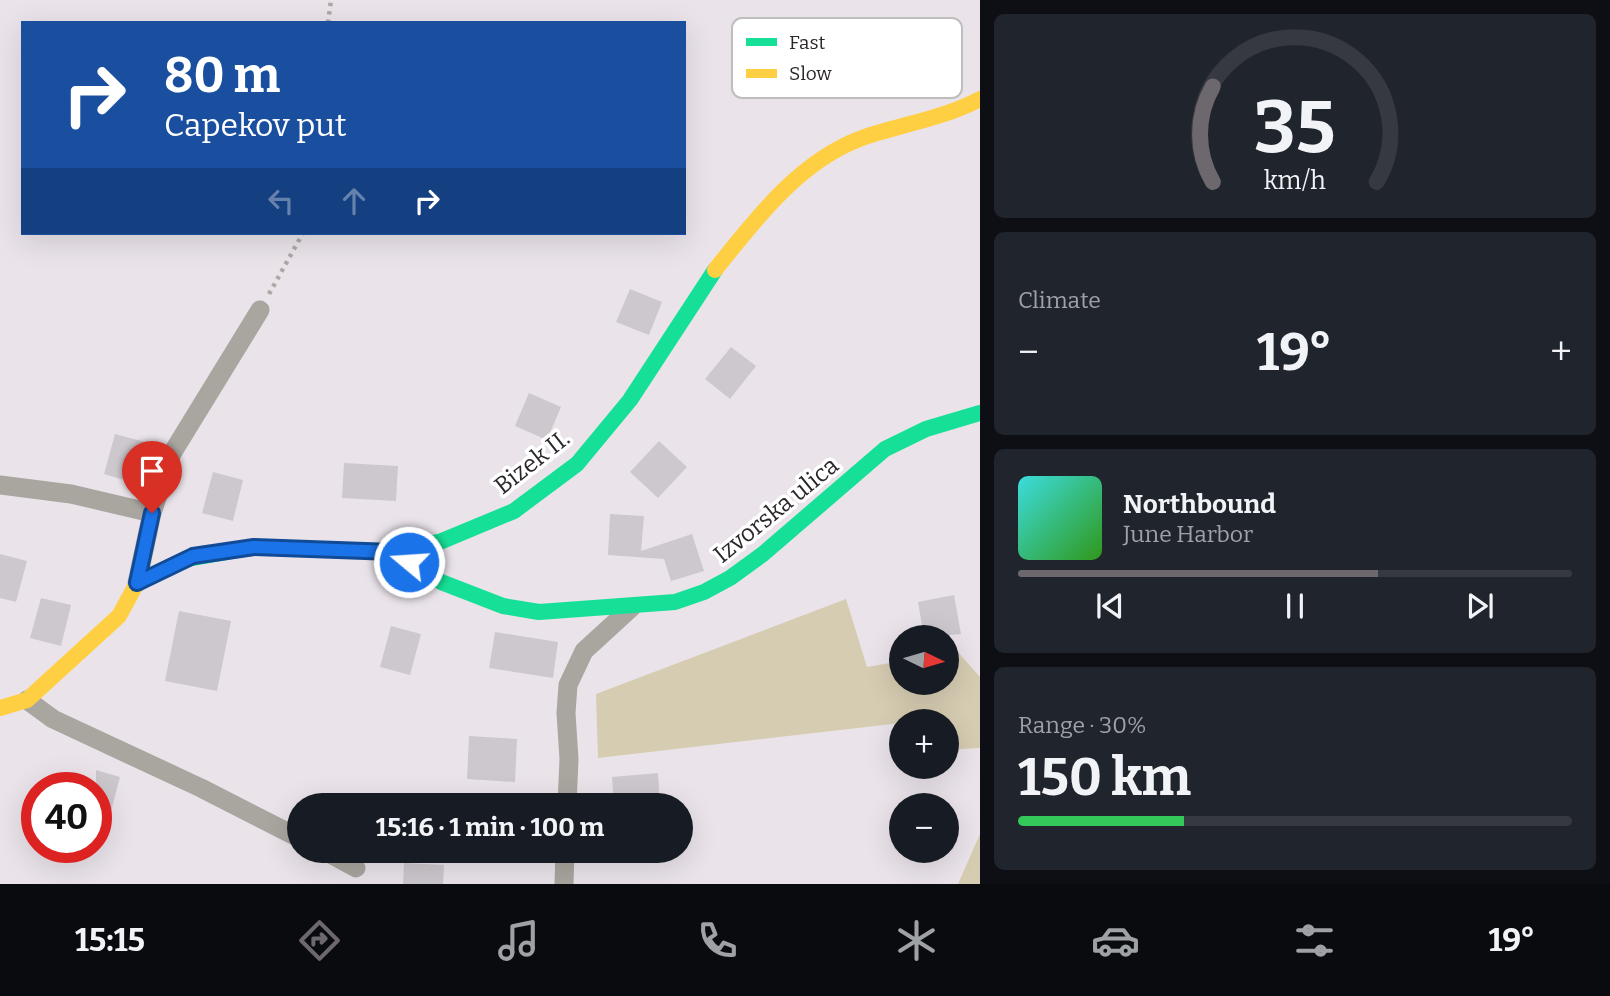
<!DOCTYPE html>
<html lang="en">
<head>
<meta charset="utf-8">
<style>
	:root { --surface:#171b24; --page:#20242c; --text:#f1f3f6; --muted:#9ea1a6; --line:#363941; --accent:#6d686d }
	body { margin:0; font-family:Bitter,serif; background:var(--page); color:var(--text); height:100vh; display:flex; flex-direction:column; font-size:26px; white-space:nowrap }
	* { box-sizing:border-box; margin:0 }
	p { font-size:23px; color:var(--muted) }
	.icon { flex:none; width:38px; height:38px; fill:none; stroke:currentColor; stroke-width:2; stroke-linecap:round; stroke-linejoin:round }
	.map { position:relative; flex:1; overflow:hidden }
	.side { display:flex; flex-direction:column; gap:14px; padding:14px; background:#0d0f14; width:630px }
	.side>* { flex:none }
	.hud { position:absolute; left:21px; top:21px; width:665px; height:214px; border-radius:0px; box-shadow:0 7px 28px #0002; background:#1a4fa0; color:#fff; overflow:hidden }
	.needle { width:46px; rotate:95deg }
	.buttons { position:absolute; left:889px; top:625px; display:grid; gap:14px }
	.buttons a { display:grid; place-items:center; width:70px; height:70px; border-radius:50%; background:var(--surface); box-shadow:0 7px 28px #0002; font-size:35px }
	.speed { position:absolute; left:21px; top:772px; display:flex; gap:14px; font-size:35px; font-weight:700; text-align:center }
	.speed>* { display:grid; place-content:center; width:91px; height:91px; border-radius:50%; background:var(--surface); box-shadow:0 7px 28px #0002; line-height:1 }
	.speed .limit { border:10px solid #d22; background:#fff; color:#111 }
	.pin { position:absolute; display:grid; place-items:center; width:60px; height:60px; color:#fff; margin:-72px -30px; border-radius:50% 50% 50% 0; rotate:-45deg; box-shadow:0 0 7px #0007 }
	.pin .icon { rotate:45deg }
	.me { position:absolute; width:77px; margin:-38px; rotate:288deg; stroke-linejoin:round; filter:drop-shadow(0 0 5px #0008) }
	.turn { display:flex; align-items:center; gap:24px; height:147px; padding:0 28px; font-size:32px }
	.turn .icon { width:91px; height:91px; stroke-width:2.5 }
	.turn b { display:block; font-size:49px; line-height:60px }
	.lanes { display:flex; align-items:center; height:66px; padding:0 28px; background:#0003; justify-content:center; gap:35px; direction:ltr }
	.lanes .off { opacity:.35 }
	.big { font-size:52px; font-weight:700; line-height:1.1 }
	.side .tile { flex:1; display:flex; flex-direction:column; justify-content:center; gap:10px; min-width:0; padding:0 24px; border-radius:10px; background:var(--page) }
	.side .dial { align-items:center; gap:0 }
	.dial svg { height:182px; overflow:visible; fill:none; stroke:var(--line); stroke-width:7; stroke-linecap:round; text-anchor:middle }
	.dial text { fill:var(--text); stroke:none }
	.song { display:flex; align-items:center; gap:21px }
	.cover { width:84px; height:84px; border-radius:10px; background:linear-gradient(135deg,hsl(180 70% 55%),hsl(110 70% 35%)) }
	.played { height:7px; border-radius:4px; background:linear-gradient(90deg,var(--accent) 65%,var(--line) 65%) }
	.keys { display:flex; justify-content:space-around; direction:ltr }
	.heat { display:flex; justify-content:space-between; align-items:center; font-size:38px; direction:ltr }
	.charge { height:10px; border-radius:5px; background:linear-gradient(90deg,#34c759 30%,var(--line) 0) }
	.trip { position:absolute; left:287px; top:793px; width:406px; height:70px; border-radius:35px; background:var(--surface); box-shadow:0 7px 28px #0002; font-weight:700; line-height:70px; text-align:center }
	.tab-bar { display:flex; height:112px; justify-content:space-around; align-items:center; background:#090b0e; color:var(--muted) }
	.tab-bar .icon { width:49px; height:49px }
	.tab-bar .active { color:var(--accent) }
	.tab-bar b { font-size:32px; color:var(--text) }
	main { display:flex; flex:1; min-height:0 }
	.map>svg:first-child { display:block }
	.green { fill:#d6ccb2 }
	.building { fill:#cdc8cd }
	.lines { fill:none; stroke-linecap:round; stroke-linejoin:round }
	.path { stroke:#aca8a6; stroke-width:4.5; stroke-dasharray:3.5 5; stroke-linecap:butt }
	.street { stroke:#a9a59f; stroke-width:19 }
	.fast { stroke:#16e098; stroke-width:16 }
	.slow { stroke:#ffcf43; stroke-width:16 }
	.route-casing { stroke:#114b97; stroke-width:18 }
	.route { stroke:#1a73e8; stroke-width:12 }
	.labels { text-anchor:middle; stroke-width:7; stroke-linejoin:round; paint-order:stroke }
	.street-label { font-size:24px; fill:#2a262a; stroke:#fff }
	.key { fill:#fff; stroke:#bfbebf; stroke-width:2 }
	.key-label { font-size:19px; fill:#2a262a }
</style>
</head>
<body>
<main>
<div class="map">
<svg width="980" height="884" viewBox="0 0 980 884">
	<rect width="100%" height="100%" fill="#eae4ea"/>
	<!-- green -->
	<path class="green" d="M 846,599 L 867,667 L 901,661 L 901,682 L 947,682 L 947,653 L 957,651 L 980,677 L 980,748 L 947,750 L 947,721 L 901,721 L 901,723 L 598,758 L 596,694 Z
		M 980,834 L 980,884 L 958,884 Z"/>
	<!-- building -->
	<path class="building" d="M 630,289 L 662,302 L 649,335 L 616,322 Z
		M 731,347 L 756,366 L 730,399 L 705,379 Z
		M 529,393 L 561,407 L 547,440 L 515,426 Z
		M 115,434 L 145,442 L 134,483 L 104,474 Z
		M 659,441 L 687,467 L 658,498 L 630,472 Z
		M 344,463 L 398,466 L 396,501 L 342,498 Z
		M 213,472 L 243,480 L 233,521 L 202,513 Z
		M 610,514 L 644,516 L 641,551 L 692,534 L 704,571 L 671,581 L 664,559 L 608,555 Z
		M 0,554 L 27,561 L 16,602 L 0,598 Z
		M 954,595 L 961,634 L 924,637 L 918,602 Z
		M 41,598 L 71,605 L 61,646 L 30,638 Z
		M 179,611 L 231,621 L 217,691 L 165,681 Z
		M 391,626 L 421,634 L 410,675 L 380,667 Z
		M 495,632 L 558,642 L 553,678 L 489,668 Z
		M 469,736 L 517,739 L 515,782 L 467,779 Z
		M 96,770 L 120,777 L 103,842 L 96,842 Z
		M 658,773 L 660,805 L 614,805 L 612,777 Z
		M 404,863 L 444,865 L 443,884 L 403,884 Z"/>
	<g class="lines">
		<!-- path -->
		<path class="path" d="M 328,23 L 331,0
			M 269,294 L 303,233"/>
		<!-- street -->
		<path class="street" d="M 0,485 L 71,494 L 152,513 L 137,583
			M 152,513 L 171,455 L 260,310
			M 27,700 L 53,719 L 201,788 L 299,838
			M 567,805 L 569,759 L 566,713 L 568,685 L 584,651 L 632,607
			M 323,850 L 356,868
			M 564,884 L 565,850"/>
		<!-- fast -->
		<path class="fast" d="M 393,552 L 441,582 L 503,606 L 539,612 L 675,602 L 704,592 L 730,578 L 763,554 L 885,449 L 926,429 L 980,413
			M 186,559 L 254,547 L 393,552 L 442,541 L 514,511 L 577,464 L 630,400 L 715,270"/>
		<!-- slow -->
		<path class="slow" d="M 715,270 C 755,220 799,161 862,138 C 902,124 942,119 980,99
			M 0,708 L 27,700 L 119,616 L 137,583 L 186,559"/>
	</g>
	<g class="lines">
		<!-- route casing -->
		<g class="route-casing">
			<path id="route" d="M 152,513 L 137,583 L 193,556 L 254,547 L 393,552 L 409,562"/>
		</g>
		<!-- route -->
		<use href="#route" class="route"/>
	</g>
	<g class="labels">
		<!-- street labels -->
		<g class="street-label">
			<text transform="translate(532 462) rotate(-38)" y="8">Bizek II.</text>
			<text transform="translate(776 510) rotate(-39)" y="8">Izvorska ulica</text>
		</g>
	</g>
	<!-- legend -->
	<rect x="732" y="18" width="230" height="80" rx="10" class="key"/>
	<rect x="746" y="38" width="31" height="8" fill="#16e098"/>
	<rect x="746" y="69" width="31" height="9" fill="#ffcf43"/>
	<g class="key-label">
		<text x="789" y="49">Fast</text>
		<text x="789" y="80">Slow</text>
	</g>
</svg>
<div class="buttons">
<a><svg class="needle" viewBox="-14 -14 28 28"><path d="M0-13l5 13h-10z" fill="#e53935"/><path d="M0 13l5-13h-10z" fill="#9ea1a6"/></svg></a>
<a>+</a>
<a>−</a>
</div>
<div class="speed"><div class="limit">40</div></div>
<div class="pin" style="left:152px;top:513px;background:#d93025"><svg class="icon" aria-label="arrive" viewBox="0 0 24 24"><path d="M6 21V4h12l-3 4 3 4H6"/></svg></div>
<svg class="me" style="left:409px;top:562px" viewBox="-20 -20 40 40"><circle r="17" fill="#1a73e8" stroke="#fff" stroke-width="3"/><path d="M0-11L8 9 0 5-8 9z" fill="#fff"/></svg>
<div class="trip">15:16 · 1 min · 100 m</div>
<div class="hud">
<div class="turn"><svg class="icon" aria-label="right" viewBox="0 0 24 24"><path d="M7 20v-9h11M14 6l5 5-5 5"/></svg><div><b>80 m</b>Capekov put</div></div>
<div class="lanes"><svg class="icon off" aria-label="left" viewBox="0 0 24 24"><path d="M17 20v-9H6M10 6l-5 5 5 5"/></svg><svg class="icon off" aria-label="ahead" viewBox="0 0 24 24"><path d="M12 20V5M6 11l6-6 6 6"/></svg><svg class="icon" aria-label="right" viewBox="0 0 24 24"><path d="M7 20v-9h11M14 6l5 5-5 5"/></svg></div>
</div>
</div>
<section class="side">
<div class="tile dial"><svg viewBox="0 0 100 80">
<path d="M14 69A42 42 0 1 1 86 69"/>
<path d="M14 69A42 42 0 0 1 14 27" stroke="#6d686d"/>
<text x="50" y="56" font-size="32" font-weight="700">35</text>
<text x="50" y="72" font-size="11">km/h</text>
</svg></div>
<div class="tile"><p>Climate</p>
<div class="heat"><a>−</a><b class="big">19°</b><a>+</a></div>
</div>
<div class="tile">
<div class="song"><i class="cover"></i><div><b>Northbound</b><p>June Harbor</p></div></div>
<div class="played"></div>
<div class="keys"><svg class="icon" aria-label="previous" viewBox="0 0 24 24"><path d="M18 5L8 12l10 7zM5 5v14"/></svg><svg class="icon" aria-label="pause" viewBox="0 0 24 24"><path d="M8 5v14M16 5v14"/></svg><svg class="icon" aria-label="next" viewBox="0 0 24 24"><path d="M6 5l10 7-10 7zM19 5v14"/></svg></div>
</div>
<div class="tile"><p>Range · 30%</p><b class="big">150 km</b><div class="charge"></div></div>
</section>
</main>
<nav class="tab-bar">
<b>15:15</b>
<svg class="icon active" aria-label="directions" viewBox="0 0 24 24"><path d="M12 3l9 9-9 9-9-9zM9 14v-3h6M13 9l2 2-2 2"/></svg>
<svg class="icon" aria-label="music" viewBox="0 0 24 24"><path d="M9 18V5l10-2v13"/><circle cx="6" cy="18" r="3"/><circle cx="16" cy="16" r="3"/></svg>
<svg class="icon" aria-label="phone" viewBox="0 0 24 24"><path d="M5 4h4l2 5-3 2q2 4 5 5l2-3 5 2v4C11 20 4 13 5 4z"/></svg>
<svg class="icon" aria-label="climate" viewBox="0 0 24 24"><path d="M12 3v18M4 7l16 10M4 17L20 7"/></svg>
<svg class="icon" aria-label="car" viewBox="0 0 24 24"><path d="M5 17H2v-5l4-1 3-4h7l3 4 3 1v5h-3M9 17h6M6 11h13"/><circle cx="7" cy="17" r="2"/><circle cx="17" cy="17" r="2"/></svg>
<svg class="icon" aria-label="filters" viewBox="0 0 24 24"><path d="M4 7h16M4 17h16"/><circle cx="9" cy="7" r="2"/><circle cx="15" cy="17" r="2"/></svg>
<b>19°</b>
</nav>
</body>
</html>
